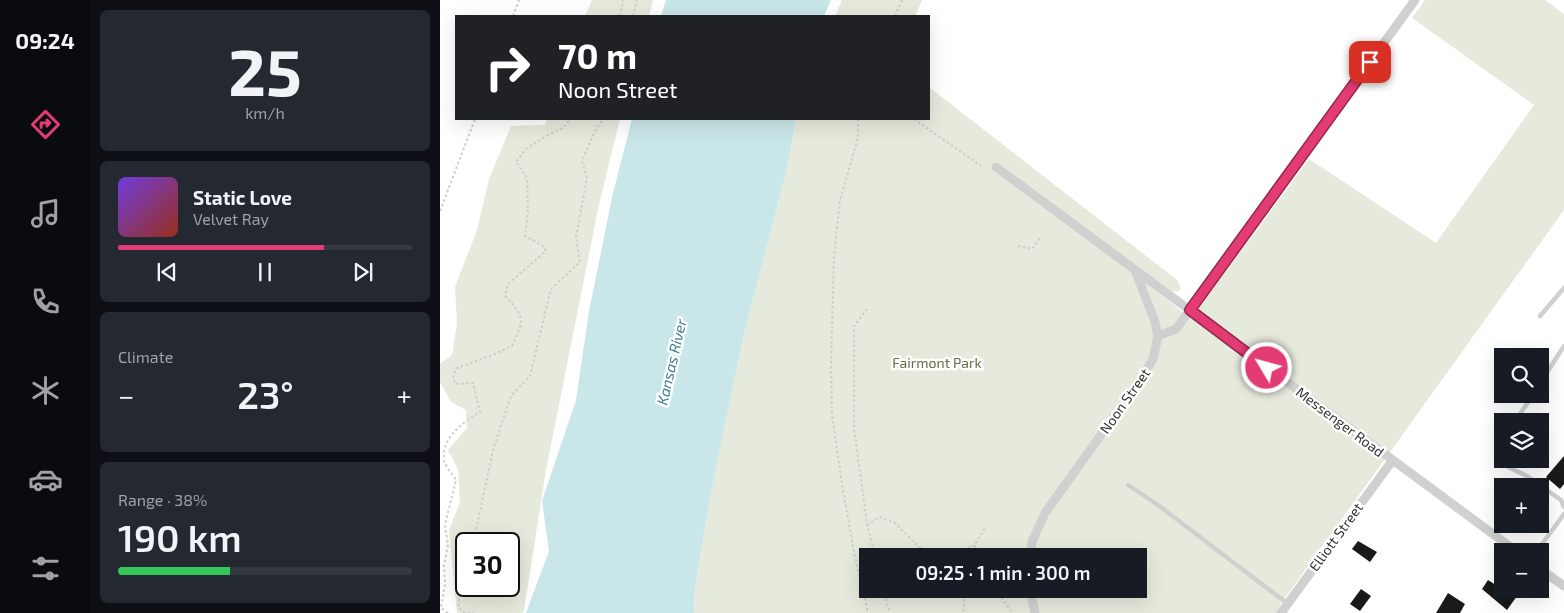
<!DOCTYPE html>
<html lang="en">
<head>
<meta charset="utf-8">
<style>
	:root { --surface:#171b24; --page:#242831; --text:#f1f3f6; --muted:#9ea1a6; --line:#363941; --accent:#e33b74 }
	body { margin:0; font-family:"Exo 2",sans-serif; background:var(--page); color:var(--text); height:100vh; display:flex; flex-direction:column; font-size:19px; white-space:nowrap }
	* { box-sizing:border-box; margin:0 }
	p { font-size:16px; color:var(--muted) }
	.icon { flex:none; width:28px; height:28px; fill:none; stroke:currentColor; stroke-width:2; stroke-linecap:round; stroke-linejoin:round }
	.map { position:relative; flex:1; overflow:hidden }
	.side { display:flex; flex-direction:column; gap:10px; padding:10px; background:#0d0f14; width:350px }
	.side>* { flex:none }
	.top-card { position:absolute; left:15px; top:15px; width:475px; height:105px; border-radius:0px; box-shadow:0 5px 20px #0002; background:#202124; color:#fff; overflow:hidden }
	.tools { position:absolute; left:1054px; top:348px; display:grid; gap:10px }
	.tools a { display:grid; place-items:center; width:55px; height:55px; border-radius:0px; background:var(--surface); box-shadow:0 5px 20px #0002; font-size:25px }
	.speed { position:absolute; left:15px; top:532px; display:flex; gap:10px; font-size:25px; font-weight:700; text-align:center }
	.speed>* { display:grid; place-content:center; width:65px; height:65px; border-radius:50%; background:var(--surface); box-shadow:0 5px 20px #0002; line-height:1 }
	.speed .limit { border:2px solid #111; border-radius:8px; background:#fff; color:#111 }
	.pin { position:absolute; display:grid; place-items:center; width:42px; height:42px; color:#fff; margin:-21px; border-radius:10px; box-shadow:0 2px 8px #0006 }
	.me { position:absolute; width:55px; margin:-28px; rotate:307deg; stroke-linejoin:round; filter:drop-shadow(0 0 4px #0008) }
	.turn { display:flex; align-items:center; gap:18px; height:105px; padding:0 20px; font-size:22px }
	.turn .icon { width:65px; height:65px; stroke-width:2.5 }
	.turn b { display:block; font-size:35px; line-height:42px }
	.big { font-size:38px; font-weight:600; line-height:1.1 }
	.side .card { flex:1; display:flex; flex-direction:column; justify-content:center; gap:8px; min-width:0; padding:0 18px; border-radius:8px; background:var(--page) }
	.side .dial { align-items:center; gap:0 }
	.dial b { font-size:65px; line-height:1 }
	.song { display:flex; align-items:center; gap:15px }
	.cover { width:60px; height:60px; border-radius:8px; background:linear-gradient(135deg,hsl(260 70% 55%),hsl(10 70% 35%)) }
	.played { height:5px; border-radius:2px; background:linear-gradient(90deg,var(--accent) 70%,var(--line) 70%) }
	.keys { display:flex; justify-content:space-around; direction:ltr }
	.heat { display:flex; justify-content:space-between; align-items:center; font-size:28px; direction:ltr }
	.charge { height:8px; border-radius:4px; background:linear-gradient(90deg,#34c759 38%,var(--line) 0) }
	.trip { position:absolute; left:419px; top:548px; width:288px; height:50px; border-radius:0px; background:var(--surface); box-shadow:0 5px 20px #0002; font-weight:600; line-height:50px; text-align:center }
	main { display:flex; flex:1; min-height:0 }
	.tab-bar { display:flex; flex-direction:column; width:90px; justify-content:space-around; align-items:center; background:#090b0e; color:var(--muted) }
	.tab-bar .icon { width:35px; height:35px }
	.tab-bar .active { color:var(--accent) }
	.tab-bar b { font-size:22px; color:var(--text) }
	.map>svg:first-child { display:block }
	.green { fill:#e6eadc; fill-rule:evenodd }
	.water { fill:#c9e6e9 }
	.building { fill:#1a1a1a }
	.lines { fill:none; stroke-linecap:round; stroke-linejoin:round }
	.path { stroke:#cdcdcd; stroke-width:2; stroke-dasharray:2.5 2.5; stroke-linecap:butt }
	.lane { stroke:#d0d0d0; stroke-width:4.5 }
	.street { stroke:#d0d0d0; stroke-width:9 }
	.route-casing { stroke:#94264b; stroke-width:12 }
	.route { stroke:#e33b74; stroke-width:9 }
	.labels { text-anchor:middle; stroke-width:5; stroke-linejoin:round; paint-order:stroke }
	.park-label { font-size:14px; fill:#626f40; stroke:#fff }
	.street-label { font-size:14px; fill:#333; stroke:#fff }
	.water-label { font-size:15px; font-style:italic; fill:#3b7f88; stroke:#fff }
</style>
</head>
<body>
<main>
<nav class="tab-bar">
<b>09:24</b>
<svg class="icon active" aria-label="directions" viewBox="0 0 24 24"><path d="M12 3l9 9-9 9-9-9zM9 14v-3h6M13 9l2 2-2 2"/></svg>
<svg class="icon" aria-label="music" viewBox="0 0 24 24"><path d="M9 18V5l10-2v13"/><circle cx="6" cy="18" r="3"/><circle cx="16" cy="16" r="3"/></svg>
<svg class="icon" aria-label="phone" viewBox="0 0 24 24"><path d="M5 4h4l2 5-3 2q2 4 5 5l2-3 5 2v4C11 20 4 13 5 4z"/></svg>
<svg class="icon" aria-label="climate" viewBox="0 0 24 24"><path d="M12 3v18M4 7l16 10M4 17L20 7"/></svg>
<svg class="icon" aria-label="car" viewBox="0 0 24 24"><path d="M5 17H2v-5l4-1 3-4h7l3 4 3 1v5h-3M9 17h6M6 11h13"/><circle cx="7" cy="17" r="2"/><circle cx="17" cy="17" r="2"/></svg>
<svg class="icon" aria-label="filters" viewBox="0 0 24 24"><path d="M4 7h16M4 17h16"/><circle cx="9" cy="7" r="2"/><circle cx="15" cy="17" r="2"/></svg>
</nav>
<section class="side">
<div class="card dial"><b>25</b><p>km/h</p></div>
<div class="card">
<div class="song"><i class="cover"></i><div><b>Static Love</b><p>Velvet Ray</p></div></div>
<div class="played"></div>
<div class="keys"><svg class="icon" aria-label="previous" viewBox="0 0 24 24"><path d="M18 5L8 12l10 7zM5 5v14"/></svg><svg class="icon" aria-label="pause" viewBox="0 0 24 24"><path d="M8 5v14M16 5v14"/></svg><svg class="icon" aria-label="next" viewBox="0 0 24 24"><path d="M6 5l10 7-10 7zM19 5v14"/></svg></div>
</div>
<div class="card"><p>Climate</p>
<div class="heat"><a>−</a><b class="big">23°</b><a>+</a></div>
</div>
<div class="card"><p>Range · 38%</p><b class="big">190 km</b><div class="charge"></div></div>
</section>
<div class="map">
<svg width="1124" height="613" viewBox="0 0 1124 613">
	<rect width="100%" height="100%" fill="#fff"/>
	<!-- green -->
	<path class="green" d="M 152,0 L 213,0 L 209,16 L 145,16 Z
		M 402,0 L 482,0 L 475,16 L 395,16 Z
		M 985,0 L 1105,0 L 1124,14 L 1124,210 L 840,605 L 848,613 L 254,613 L 255,586 L 275,470 L 305,330 L 347,169 L 356,119 L 489,119 L 489,87 L 737,280 L 741,288 L 738,292 L 732,291 L 581,182 L 751,319 L 869,159 L 996,243 L 1094,105 L 972,18 ZM 428,556 L 698,556 L 698,589 L 428,589 Z
		M 107,119 L 180,119 L 158,209 L 106,470 L 84,610 L 83,613 L 17,613 L 9,530 L 20,502 L 18,469 L 8,450 L 27,428 L 26,410 L 11,402 L 0,382 L 0,364 L 12,355 L 17,323 L 15,287 L 37,230 L 49,179 L 71,126 L 105,125 ZM 26,544 L 69,544 L 69,586 L 26,586 Z"/>
	<!-- water -->
	<path class="water" d="M 226,0 L 391,0 L 384,16 L 221,16 Z
		M 192,119 L 356,119 L 347,169 L 305,330 L 275,471 L 255,586 L 254,613 L 86,613 L 109,551 L 102,501 L 136,400 L 149,311 L 173,193 Z"/>
	<!-- building -->
	<path class="building" d="M 1124,456 L 1124,484 L 1120,489 L 1106,477 Z
		M 918,541 L 937,552 L 930,562 L 912,549 Z
		M 1048,580 L 1062,589 L 1082,589 L 1067,610 L 1042,589 Z
		M 921,589 L 931,596 L 920,611 L 910,604 Z
		M 1008,593 L 1025,604 L 1020,613 L 996,613 Z"/>
	<g class="lines">
		<!-- path -->
		<path class="path" d="M 73,16 L 79,0
			M 180,16 L 183,0
			M 193,16 L 197,0
			M 455,16 L 462,0
			M 418,119 L 418,138 L 400,200 L 394,256 L 391,365 L 392,415 L 403,490 L 414,552 L 428,613
			M 474,119 L 541,166
			M 0,211 L 35,119
			M 578,246 L 592,249 L 601,237
			M 427,309 L 414,326 L 414,428 L 427,524 L 435,556
			M 427,525 L 440,517 L 455,523 L 478,546 L 494,556
			M 33,544 L 53,450 L 71,396 L 90,376 L 111,289 L 140,262 L 136,237 L 147,178 L 142,161 L 155,131 L 163,119
			M 534,546 L 538,548 L 535,553 L 528,550 L 531,545 L 534,546 L 545,528
			M 26,581 L 22,584 L 18,607 L 25,613 L 34,613
			M 443,589 L 450,613
			M 496,589 L 501,593 L 510,595 L 522,589
			M 522,589 L 524,606 L 523,613
			M 556,589 L 572,613
			M 8,613 L 1,608 L 5,584 L 4,566 L 8,545 L 5,525 L 16,480 C 13,475 5,466 4,460 C 1,437 24,422 40,412 L 33,383 L 15,384 L 13,375 L 17,368 L 50,356 L 72,346 C 84,319 86,318 65,296 L 68,284 L 106,251 L 102,245 L 85,236 L 88,210 L 87,178 L 76,162 L 86,149 L 106,136 L 123,128 L 130,119"/>
		<!-- lane -->
		<path class="lane" d="M 1100,316 L 1124,288
			M 1100,383 L 1124,346
			M 1075,421 L 1094,394
			M 1062,439 L 1058,448 L 1061,460 L 1070,468 L 1087,476 L 1121,500 L 1124,507
			M 688,485 L 718,505 L 848,604
			M 1097,551 L 1124,514"/>
		<!-- street -->
		<path class="street" d="M 556,167 L 1076,551
			M 695,270 L 715,322 L 718,336
			M 591,556 L 592,542 L 605,513 L 701,379 L 713,359 L 718,336 L 736,329 L 975,0
			M 1100,569 L 1124,586
			M 590,589 L 595,613
			M 841,613 L 952,461"/>
	</g>
	<g class="lines">
		<!-- route casing -->
		<g class="route-casing">
			<path id="route" d="M 827,368 L 750,310 L 930,62"/>
		</g>
		<!-- route -->
		<use href="#route" class="route"/>
	</g>
	<g class="labels">
		<!-- park labels -->
		<g class="park-label">
			<text x="497" y="368">Fairmont Park</text>
		</g>
		<!-- street labels -->
		<g class="street-label">
			<text transform="translate(685 401) rotate(-55)" y="5">Noon Street</text>
			<text transform="translate(900 422) rotate(37)" y="5">Messenger Road</text>
			<text transform="translate(896 537) rotate(-54)" y="5">Elliott Street</text>
		</g>
		<!-- water labels -->
		<g class="water-label">
			<text transform="translate(232 362) rotate(-77)" y="5">Kansas River</text>
		</g>
	</g>
</svg>
<div class="tools">
<a><svg class="icon" aria-label="search" viewBox="0 0 24 24"><circle cx="10" cy="10" r="6"/><path d="M15 15l6 6"/></svg></a>
<a><svg class="icon" aria-label="layers" viewBox="0 0 24 24"><path d="M12 4l9 5-9 5-9-5zM3 14l9 5 9-5"/></svg></a>
<a>+</a>
<a>−</a>
</div>
<div class="speed"><div class="limit">30</div></div>
<div class="pin" style="left:930px;top:62px;background:#d93025"><svg class="icon" aria-label="arrive" viewBox="0 0 24 24"><path d="M6 21V4h12l-3 4 3 4H6"/></svg></div>
<svg class="me" style="left:827px;top:368px" viewBox="-20 -20 40 40"><circle r="17" fill="#e33b74" stroke="#fff" stroke-width="3"/><path d="M0-11L8 9 0 5-8 9z" fill="#fff"/></svg>
<div class="trip">09:25 · 1 min · 300 m</div>
<div class="top-card">
<div class="turn"><svg class="icon" aria-label="right" viewBox="0 0 24 24"><path d="M7 20v-9h11M14 6l5 5-5 5"/></svg><div><b>70 m</b>Noon Street</div></div>
</div>
</div>
</main>
</body>
</html>
